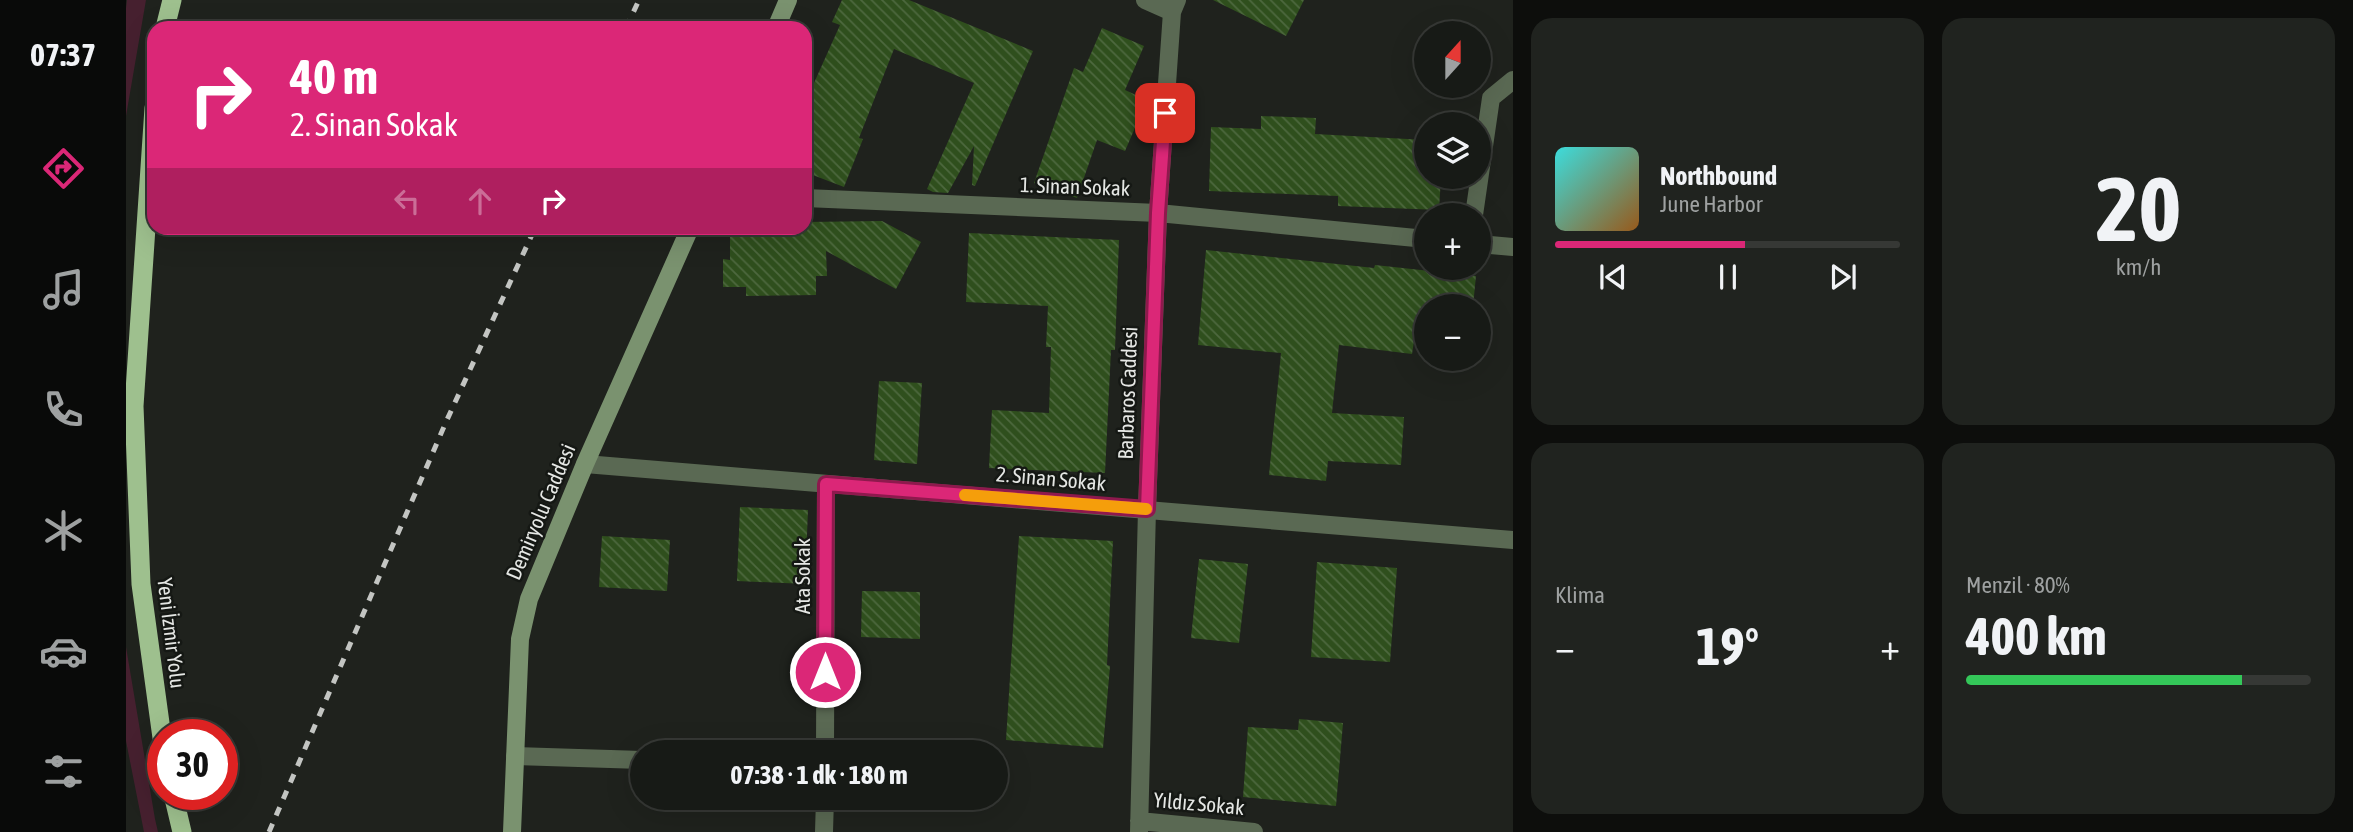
<!DOCTYPE html>
<html lang="tr">
<head>
<meta charset="utf-8">
<style>
	:root { --surface:#171a16; --page:#20231f; --text:#f1f3f6; --muted:#9ea1a1; --line:#363835; --accent:#db2777 }
	body { margin:0; font-family:"Asap Condensed",sans-serif; background:var(--page); color:var(--text); height:100vh; display:flex; flex-direction:column; font-size:26px; white-space:nowrap }
	* { box-sizing:border-box; margin:0 }
	p { font-size:23px; color:var(--muted) }
	.icon { flex:none; width:38px; height:38px; fill:none; stroke:currentColor; stroke-width:2; stroke-linecap:round; stroke-linejoin:round }
	.map { position:relative; flex:1; overflow:hidden }
	.sheet { display:flex; flex-direction:column; gap:18px; padding:18px; background:#0d0e0c; width:840px }
	.sheet>* { flex:none }
	.banner { position:absolute; left:21px; top:21px; width:665px; height:214px; border-radius:21px; box-shadow:0 7px 28px #0002,0 0 0 2px var(--line); background:#db2777; color:#fff; overflow:hidden }
	.needle { width:46px; rotate:21deg }
	.controls { position:absolute; left:1288px; top:21px; display:grid; gap:14px }
	.controls a { display:grid; place-items:center; width:77px; height:77px; border-radius:50%; background:var(--surface); box-shadow:0 7px 28px #0002,0 0 0 2px var(--line); font-size:35px }
	.speed { position:absolute; left:21px; top:719px; display:flex; gap:14px; font-size:35px; font-weight:700; text-align:center }
	.speed>* { display:grid; place-content:center; width:91px; height:91px; border-radius:50%; background:var(--surface); box-shadow:0 7px 28px #0002,0 0 0 2px var(--line); line-height:1 }
	.speed .limit { border:10px solid #d22; background:#fff; color:#111 }
	.pin { position:absolute; display:grid; place-items:center; width:60px; height:60px; color:#fff; margin:-30px; border-radius:14px; box-shadow:0 4px 10px #0006 }
	.me { position:absolute; width:77px; margin:-38px; rotate:0deg; stroke-linejoin:round; filter:drop-shadow(0 0 5px #0008) }
	.turn { display:flex; align-items:center; gap:24px; height:147px; padding:0 28px; font-size:32px }
	.turn .icon { width:91px; height:91px; stroke-width:2.5 }
	.turn b { display:block; font-size:49px; line-height:60px }
	.lanes { display:flex; align-items:center; height:66px; padding:0 28px; background:#0003; justify-content:center; gap:35px; direction:ltr }
	.lanes .off { opacity:.35 }
	.big { font-size:52px; font-weight:700; line-height:1.1 }
	.sheet .widget { flex:1; display:flex; flex-direction:column; justify-content:center; gap:10px; min-width:0; padding:0 24px; border-radius:21px; background:var(--page) }
	.sheet .dial { align-items:center; gap:0 }
	.dial b { font-size:91px; line-height:1 }
	.song { display:flex; align-items:center; gap:21px }
	.cover { width:84px; height:84px; border-radius:10px; background:linear-gradient(135deg,hsl(180 70% 55%),hsl(30 70% 35%)) }
	.played { height:7px; border-radius:4px; background:linear-gradient(90deg,var(--accent) 55%,var(--line) 55%) }
	.keys { display:flex; justify-content:space-around; direction:ltr }
	.heat { display:flex; justify-content:space-between; align-items:center; font-size:38px; direction:ltr }
	.charge { height:10px; border-radius:5px; background:linear-gradient(90deg,#34c759 80%,var(--line) 0) }
	.sheet .tiles { flex:1; display:grid; gap:18px; grid-template-columns:repeat(2,1fr) }
	.trip { position:absolute; left:504px; top:740px; width:378px; height:70px; border-radius:35px; background:var(--surface); box-shadow:0 7px 28px #0002,0 0 0 2px var(--line); font-weight:700; line-height:70px; text-align:center }
	main { display:flex; flex:1; min-height:0 }
	.tab-bar { display:flex; flex-direction:column; width:126px; justify-content:space-around; align-items:center; background:#090a09; color:var(--muted) }
	.tab-bar .icon { width:49px; height:49px }
	.tab-bar .selected { color:var(--accent) }
	.tab-bar b { font-size:32px; color:var(--text) }
	.map>svg:first-child { display:block }
	.green { fill:#46202f }
	.building { fill:url(#building-back-hatch) }
	.lines { fill:none; stroke-linecap:round; stroke-linejoin:round }
	.minor { stroke:#5a6953; stroke-width:18 }
	.secondary { stroke:#7a926f; stroke-width:18 }
	.trunk { stroke:#9ec08e; stroke-width:19 }
	.rail { stroke:#c3c5c2; stroke-width:5; stroke-dasharray:9 9; stroke-linecap:butt }
	.route-casing { stroke:#8e194d; stroke-width:18 }
	.route { stroke:#db2777; stroke-width:12 }
	.slow { stroke:#f59e0b; stroke-width:12 }
	.labels { text-anchor:middle; stroke-width:5; stroke-linejoin:round; paint-order:stroke }
	.street-label { font-size:21px; fill:#e5e7e4; stroke:#151814 }
</style>
</head>
<body>
<main>
<nav class="tab-bar">
<b>07:37</b>
<svg class="icon selected" aria-label="directions" viewBox="0 0 24 24"><path d="M12 3l9 9-9 9-9-9zM9 14v-3h6M13 9l2 2-2 2"/></svg>
<svg class="icon" aria-label="music" viewBox="0 0 24 24"><path d="M9 18V5l10-2v13"/><circle cx="6" cy="18" r="3"/><circle cx="16" cy="16" r="3"/></svg>
<svg class="icon" aria-label="phone" viewBox="0 0 24 24"><path d="M5 4h4l2 5-3 2q2 4 5 5l2-3 5 2v4C11 20 4 13 5 4z"/></svg>
<svg class="icon" aria-label="climate" viewBox="0 0 24 24"><path d="M12 3v18M4 7l16 10M4 17L20 7"/></svg>
<svg class="icon" aria-label="car" viewBox="0 0 24 24"><path d="M5 17H2v-5l4-1 3-4h7l3 4 3 1v5h-3M9 17h6M6 11h13"/><circle cx="7" cy="17" r="2"/><circle cx="17" cy="17" r="2"/></svg>
<svg class="icon" aria-label="filters" viewBox="0 0 24 24"><path d="M4 7h16M4 17h16"/><circle cx="9" cy="7" r="2"/><circle cx="15" cy="17" r="2"/></svg>
</nav>
<div class="map">
<svg width="1387" height="832" viewBox="0 0 1387 832">
	<defs>
		<pattern id="building-back-hatch" width="6" height="6" patternUnits="userSpaceOnUse" patternTransform="scale(1.75)"><rect width="6" height="6" fill="#2f4f1d"/><path d="M-1 5l2 2M0 0l6 6M5-1l2 2" fill="none" stroke="#4d683e"/></pattern>
	</defs>
	<rect width="100%" height="100%" fill="#1f221d"/>
	<!-- green -->
	<path class="green" d="M 1,0 L 20,0 L 0,116 L 0,8 Z
		M 0,647 L 29,819 L 32,832 L 18,832 L 0,741 Z"/>
	<!-- building -->
	<path class="building" d="M 716,0 L 783,0 L 907,51 L 849,186 L 846,185 L 848,146 L 822,193 L 807,192 L 801,189 L 848,83 L 768,49 L 733,138 L 737,139 L 718,187 L 679,172 L 679,103 L 714,25 L 706,22 Z
		M 1087,0 L 1178,0 L 1160,36 Z
		M 976,28 L 1018,46 L 999,90 L 1021,100 L 999,151 L 971,140 L 951,198 L 908,183 L 948,68 L 957,72 Z
		M 1135,116 L 1190,118 L 1189,134 L 1300,140 L 1300,177 L 1315,177 L 1313,210 L 1212,206 L 1212,196 L 1083,191 L 1085,127 L 1135,129 Z
		M 756,221 L 795,242 L 770,289 L 700,251 L 701,276 L 690,276 L 690,295 L 620,296 L 620,287 L 597,287 L 597,259 L 604,260 L 604,234 L 612,234 L 612,228 L 679,228 L 679,222 Z
		M 843,233 L 993,240 L 989,350 L 985,350 L 979,473 L 863,468 L 866,410 L 923,413 L 925,347 L 920,347 L 922,306 L 840,302 Z
		M 1080,250 L 1248,268 L 1249,265 L 1350,276 L 1347,306 L 1300,306 L 1300,323 L 1291,322 L 1286,354 L 1213,345 L 1206,413 L 1278,417 L 1275,465 L 1202,461 L 1200,481 L 1143,475 L 1155,353 L 1072,345 Z
		M 753,381 L 796,383 L 791,464 L 748,460 Z
		M 614,507 L 682,510 L 679,584 L 611,581 Z
		M 476,536 L 544,540 L 541,591 L 473,587 Z
		M 893,536 L 987,541 L 981,665 L 984,666 L 977,748 L 880,740 Z
		M 1073,559 L 1122,564 L 1113,643 L 1065,638 Z
		M 1191,562 L 1271,568 L 1264,662 L 1185,657 Z
		M 736,591 L 794,592 L 794,639 L 735,637 Z
		M 1173,719 L 1217,723 L 1210,806 L 1117,797 L 1122,727 L 1172,730 Z"/>
	<g class="lines">
		<!-- minor -->
		<path class="minor" d="M 1019,0 L 1046,12
			M 679,198 L 1032,213 L 1300,239
			M 1348,215 L 1365,98 L 1387,80
			M 1353,244 L 1387,247
			M 459,464 L 1387,540
			M 699,752 L 700,484
			M 389,756 L 516,760
			M 1013,821 L 1128,832
			M 698,832 L 699,798
			M 1013,832 L 1021,509 L 1032,213 L 1046,12 L 1051,0"/>
		<!-- secondary -->
		<path class="secondary" d="M 650,28 L 662,0
			M 386,832 L 394,639 L 403,599 L 459,464 L 564,228"/>
		<!-- trunk -->
		<path class="trunk" d="M 39,28 L 46,0
			M 28,108 L 8,406 L 15,584 L 37,745
			M 47,794 L 56,832"/>
		<!-- rail -->
		<path class="rail" d="M 500,28 L 513,0
			M 143,832 L 320,422 L 409,228"/>
	</g>
	<g class="lines">
		<!-- route casing -->
		<g class="route-casing">
			<path id="route" d="M 699,672 L 700,484 L 1021,509 L 1032,213 L 1039,113"/>
		</g>
		<!-- route -->
		<use href="#route" class="route"/>
		<!-- slow -->
		<path class="slow" d="M 839,495 L 1020,509"/>
	</g>
	<g class="labels">
		<!-- street labels -->
		<g class="street-label">
			<text transform="translate(949 187) rotate(2)" y="7">1. Sinan Sokak</text>
			<text transform="translate(1002 393) rotate(-88)" y="7">Barbaros Caddesi</text>
			<text transform="translate(925 479) rotate(5)" y="7">2. Sinan Sokak</text>
			<text transform="translate(415 512) rotate(-67)" y="7">Demiryolu Caddesi</text>
			<text transform="translate(677 576) rotate(-90)" y="7">Ata Sokak</text>
			<text transform="translate(45 633) rotate(83)" y="7">Yeni İzmir Yolu</text>
			<text transform="translate(1073 804) rotate(5)" y="7">Yıldız Sokak</text>
		</g>
	</g>
</svg>
<div class="controls">
<a><svg class="needle" viewBox="-14 -14 28 28"><path d="M0-13l5 13h-10z" fill="#e53935"/><path d="M0 13l5-13h-10z" fill="#9ea1a1"/></svg></a>
<a><svg class="icon" aria-label="layers" viewBox="0 0 24 24"><path d="M12 4l9 5-9 5-9-5zM3 14l9 5 9-5"/></svg></a>
<a>+</a>
<a>−</a>
</div>
<div class="speed"><div class="limit">30</div></div>
<div class="pin" style="left:1039px;top:113px;background:#d93025"><svg class="icon" aria-label="arrive" viewBox="0 0 24 24"><path d="M6 21V4h12l-3 4 3 4H6"/></svg></div>
<svg class="me" style="left:699px;top:672px" viewBox="-20 -20 40 40"><circle r="17" fill="#db2777" stroke="#fff" stroke-width="3"/><path d="M0-11L8 9 0 5-8 9z" fill="#fff"/></svg>
<div class="trip">07:38 · 1 dk · 180 m</div>
<div class="banner">
<div class="turn"><svg class="icon" aria-label="right" viewBox="0 0 24 24"><path d="M7 20v-9h11M14 6l5 5-5 5"/></svg><div><b>40 m</b>2. Sinan Sokak</div></div>
<div class="lanes"><svg class="icon off" aria-label="left" viewBox="0 0 24 24"><path d="M17 20v-9H6M10 6l-5 5 5 5"/></svg><svg class="icon off" aria-label="ahead" viewBox="0 0 24 24"><path d="M12 20V5M6 11l6-6 6 6"/></svg><svg class="icon" aria-label="right" viewBox="0 0 24 24"><path d="M7 20v-9h11M14 6l5 5-5 5"/></svg></div>
</div>
</div>
<section class="sheet">
<div class="tiles">
<div class="widget">
<div class="song"><i class="cover"></i><div><b>Northbound</b><p>June Harbor</p></div></div>
<div class="played"></div>
<div class="keys"><svg class="icon" aria-label="previous" viewBox="0 0 24 24"><path d="M18 5L8 12l10 7zM5 5v14"/></svg><svg class="icon" aria-label="pause" viewBox="0 0 24 24"><path d="M8 5v14M16 5v14"/></svg><svg class="icon" aria-label="next" viewBox="0 0 24 24"><path d="M6 5l10 7-10 7zM19 5v14"/></svg></div>
</div>
<div class="widget dial"><b>20</b><p>km/h</p></div>
<div class="widget"><p>Klima</p>
<div class="heat"><a>−</a><b class="big">19°</b><a>+</a></div>
</div>
<div class="widget"><p>Menzil · 80%</p><b class="big">400 km</b><div class="charge"></div></div>
</div>
</section>
</main>
</body>
</html>
